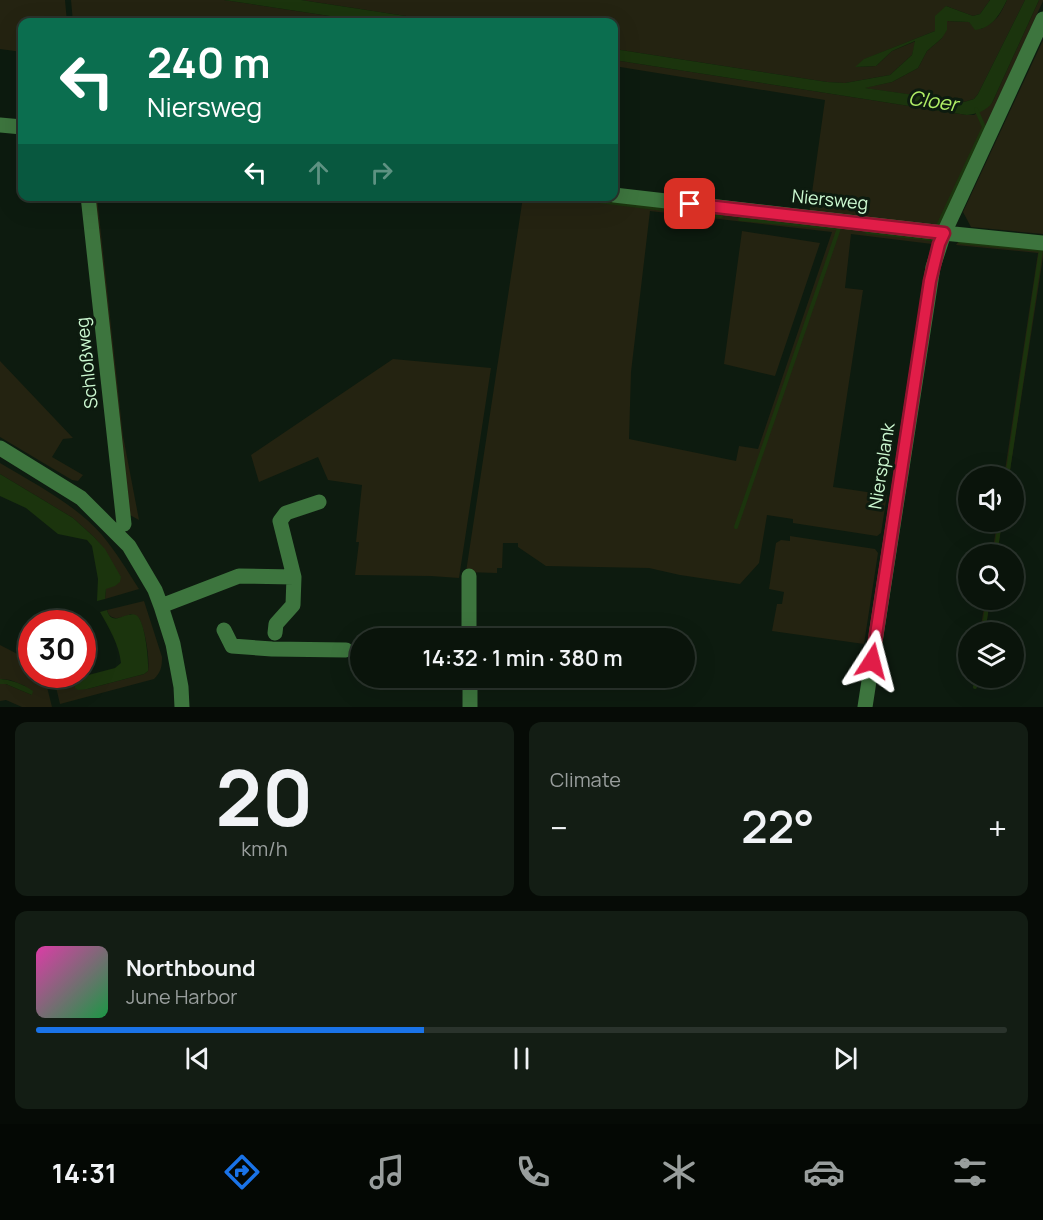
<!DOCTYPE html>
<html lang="en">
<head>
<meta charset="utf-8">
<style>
	:root { --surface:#0a140b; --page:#131d14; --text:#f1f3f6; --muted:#999e9d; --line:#2a332c; --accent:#1a73e8 }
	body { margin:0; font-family:Manrope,sans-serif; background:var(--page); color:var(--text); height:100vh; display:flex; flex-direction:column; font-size:22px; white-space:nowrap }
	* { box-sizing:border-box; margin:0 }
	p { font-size:20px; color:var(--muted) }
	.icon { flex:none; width:33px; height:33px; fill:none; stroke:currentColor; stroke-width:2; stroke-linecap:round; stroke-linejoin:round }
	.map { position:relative; height:707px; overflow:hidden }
	.panel { display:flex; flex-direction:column; gap:15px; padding:15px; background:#060b06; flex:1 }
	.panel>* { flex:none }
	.banner { position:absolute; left:18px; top:18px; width:600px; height:183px; border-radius:12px; box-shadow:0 6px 24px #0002,0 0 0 2px var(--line); background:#0b6e4f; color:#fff; overflow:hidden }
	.fabs { position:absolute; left:958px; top:466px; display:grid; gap:12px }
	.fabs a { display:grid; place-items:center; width:66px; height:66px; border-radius:50%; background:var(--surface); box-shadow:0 6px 24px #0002,0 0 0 2px var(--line); font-size:30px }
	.speed { position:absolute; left:18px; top:610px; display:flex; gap:12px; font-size:30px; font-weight:700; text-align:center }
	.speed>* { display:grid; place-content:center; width:78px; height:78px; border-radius:50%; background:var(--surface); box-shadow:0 6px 24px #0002,0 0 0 2px var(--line); line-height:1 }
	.speed .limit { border:9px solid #d22; background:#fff; color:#111 }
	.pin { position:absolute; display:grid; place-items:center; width:51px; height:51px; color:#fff; margin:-26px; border-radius:12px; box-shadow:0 3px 9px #0006 }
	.me { position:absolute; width:66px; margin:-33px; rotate:9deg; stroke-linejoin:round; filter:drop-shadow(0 0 4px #0008) }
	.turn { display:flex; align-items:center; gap:21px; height:126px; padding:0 30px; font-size:27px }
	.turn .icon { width:78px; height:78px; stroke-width:2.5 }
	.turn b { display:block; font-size:42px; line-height:51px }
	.lanes { display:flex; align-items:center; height:57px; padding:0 30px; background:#0003; justify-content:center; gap:30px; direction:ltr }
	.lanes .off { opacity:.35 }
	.big { font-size:45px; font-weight:600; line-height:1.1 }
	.panel .widget { flex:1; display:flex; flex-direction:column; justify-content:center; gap:9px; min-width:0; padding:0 21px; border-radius:12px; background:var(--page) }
	.panel .dial { align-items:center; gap:0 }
	.dial b { font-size:78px; line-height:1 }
	.song { display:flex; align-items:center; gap:18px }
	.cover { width:72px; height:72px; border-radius:9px; background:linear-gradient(135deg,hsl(320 70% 55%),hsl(140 70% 35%)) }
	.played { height:6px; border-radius:3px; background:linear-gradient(90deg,var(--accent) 40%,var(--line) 40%) }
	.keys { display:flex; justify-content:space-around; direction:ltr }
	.heat { display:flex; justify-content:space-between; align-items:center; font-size:33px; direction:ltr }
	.panel .tiles { flex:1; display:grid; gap:15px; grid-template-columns:1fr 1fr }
	.widget:last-child { grid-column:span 2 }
	.trip { position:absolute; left:350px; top:628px; width:345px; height:60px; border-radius:30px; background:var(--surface); box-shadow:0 6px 24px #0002,0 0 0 2px var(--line); font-weight:600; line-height:60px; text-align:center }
	.tabs { display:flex; height:96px; justify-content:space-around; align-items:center; background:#040804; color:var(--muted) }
	.tabs .icon { width:42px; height:42px }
	.tabs .on { color:var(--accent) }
	.tabs b { font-size:27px; color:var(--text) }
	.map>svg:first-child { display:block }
	.green { fill:#242311; fill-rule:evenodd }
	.water { fill:#1b340d }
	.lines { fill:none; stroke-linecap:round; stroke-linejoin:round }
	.stream { stroke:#1b340d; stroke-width:4 }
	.minor { stroke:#3d753e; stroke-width:15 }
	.route-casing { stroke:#92132f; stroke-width:15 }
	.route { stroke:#e11d48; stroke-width:10 }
	.labels { text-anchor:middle; stroke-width:6; stroke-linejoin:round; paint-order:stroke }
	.street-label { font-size:18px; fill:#ccf9d1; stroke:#0d1b0f }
	.water-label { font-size:20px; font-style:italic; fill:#b0ee66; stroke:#0d1b0f }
</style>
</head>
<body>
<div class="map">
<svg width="1043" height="707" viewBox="0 0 1043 707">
	<rect width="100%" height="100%" fill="#0d1b0f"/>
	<!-- green -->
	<path class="green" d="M 0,0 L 65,0 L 67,22 L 22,22 L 22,52 L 0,49 Z
		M 71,0 L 224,0 L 369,22 L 73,22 Z
		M 301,0 L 990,0 L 980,14 L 973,16 L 946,6 L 935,31 L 865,59 L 856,67 L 876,66 L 892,51 L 916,41 L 912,55 L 890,75 L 845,83 L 827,82 L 614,49 L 614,22 L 445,22 Z
		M 1007,0 L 1025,0 L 978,94 L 974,99 L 964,102 L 863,88 L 892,82 L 918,68 L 927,51 L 942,38 L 947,21 L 969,22 L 981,29 C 997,21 1000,15 1007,0 Z
		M 1039,0 L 1043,0 L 1043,1 L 939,229 L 809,214 L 825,100 L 614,66 L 614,60 L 967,115 L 974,115 L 992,103 Z
		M 1043,40 L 1043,234 L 971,227 L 963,212 Z
		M 92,197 L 97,197 L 123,436 L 139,520 L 128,514 Z
		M 523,197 L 588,197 L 936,237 L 932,244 L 851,234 L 845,288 L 863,290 L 833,487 L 887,495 L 881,533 L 877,536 L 793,523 L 793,519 L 767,515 L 759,563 L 740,584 L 680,575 L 649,568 L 546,566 L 518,547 L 518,543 L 503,543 L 502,568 L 497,568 L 497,573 L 466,572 ZM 650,211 L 832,232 L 758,449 L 739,446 L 736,461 L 629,439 L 631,372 Z
		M 742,231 L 820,243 L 775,376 L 724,364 Z
		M 960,239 L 1043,248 L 1043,257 L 1009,477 L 1004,477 L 1038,253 L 956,245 Z
		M 393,359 L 491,368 L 459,578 L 431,576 L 355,575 L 359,542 L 356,542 L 362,485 L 328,480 L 318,457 L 259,482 L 251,455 Z
		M 0,361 L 73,438 L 63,439 L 52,457 L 83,475 L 78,481 L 72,480 L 0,437 Z
		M 0,463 C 35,484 75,504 102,535 C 116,552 127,570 139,589 L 105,599 L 106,588 L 104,549 L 94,537 L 73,518 L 0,474 Z
		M 997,522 L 1002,522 L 997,555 L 992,555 Z
		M 790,536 L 875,549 L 878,553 L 864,644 L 772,631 L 777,604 L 782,604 L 784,592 L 769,589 L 776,543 L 781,540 L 790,541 Z
		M 985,600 L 990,600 L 985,633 L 980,633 Z
		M 144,601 L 162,657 C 162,667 161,672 154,679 L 60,704 L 56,687 L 77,678 L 74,683 L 87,689 L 144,674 L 148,671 C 150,657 145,630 139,618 L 131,614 C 122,618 110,622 107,610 Z
		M 0,645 L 31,661 L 32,675 L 44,675 L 52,707 L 22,707 L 6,700 L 0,701 L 0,684 L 6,684 L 32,695 L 25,686 L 10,680 L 0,679 Z"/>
	<!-- water -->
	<path class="water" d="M 224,0 L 301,0 L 445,22 L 369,22 Z
		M 990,0 L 1007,0 C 1000,14 993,28 975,30 L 969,22 L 947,21 L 947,30 L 942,38 L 927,51 L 918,68 L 892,82 L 865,88 L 964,102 L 974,99 L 978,94 L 1025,0 L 1039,0 L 992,103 C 986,111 977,114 967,115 L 614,60 L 614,49 L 827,82 L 845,83 L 890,75 L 912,55 L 915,41 L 892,51 L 876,66 L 855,67 L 864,59 L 935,31 L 935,16 L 946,6 L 973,16 L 980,14 Z
		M 0,474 L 73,518 L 94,537 L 105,549 L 121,577 L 120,582 L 115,586 L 106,589 L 105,599 L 97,601 L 98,579 L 92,546 L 87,540 L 58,534 L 26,508 L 0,496 Z
		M 107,610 C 112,628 126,611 136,615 C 145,619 149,661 148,671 L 144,674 L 87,689 L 78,690 L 75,688 L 74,683 L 77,678 L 115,668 L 121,663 C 119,644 109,628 100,612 Z
		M 0,679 C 12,680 23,684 33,691 L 32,695 L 6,684 L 0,684 Z"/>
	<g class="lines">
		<!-- stream -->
		<path class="stream" d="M 558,196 L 721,216
			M 740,219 L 835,228
			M 938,226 L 984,127 L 976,109
			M 867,232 L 932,239
			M 960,242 L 1041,250 L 1007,477
			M 736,527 L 839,228
			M 995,555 L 1000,522
			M 983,633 L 988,600
			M 975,687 L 976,678"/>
		<!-- minor -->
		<path class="minor" d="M 0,125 L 22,127
			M 614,195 L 944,233 L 1043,243
			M 88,196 L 124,524
			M 0,448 L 81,498 L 129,546 L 155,590 L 161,606 L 173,644 L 181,687 L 182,707
			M 469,576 L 469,639
			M 161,606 L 239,576 L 294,577 L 280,521 L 286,513 L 319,502
			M 224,630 L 232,646 L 272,649 L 346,650
			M 275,633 L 276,624 L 293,605 L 294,577
			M 470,678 L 470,707
			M 865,707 L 933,267 L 944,233 L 1043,19"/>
	</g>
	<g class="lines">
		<!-- route casing -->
		<g class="route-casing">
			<path id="route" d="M 690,204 L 944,233 L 939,244 L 930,281 L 872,661"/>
		</g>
		<!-- route -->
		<use href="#route" class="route"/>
	</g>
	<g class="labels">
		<!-- street labels -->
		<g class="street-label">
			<text transform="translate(830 200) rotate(6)" y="6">Niersweg</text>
			<text transform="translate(87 363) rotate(-96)" y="6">Schloßweg</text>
			<text transform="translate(882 466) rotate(-81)" y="6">Niersplank</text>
		</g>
		<!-- water labels -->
		<g class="water-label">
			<text transform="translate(933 101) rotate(8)" y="7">Cloer</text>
		</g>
	</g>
</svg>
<div class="fabs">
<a><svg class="icon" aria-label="sound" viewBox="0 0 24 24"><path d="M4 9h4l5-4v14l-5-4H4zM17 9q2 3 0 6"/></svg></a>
<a><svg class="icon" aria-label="search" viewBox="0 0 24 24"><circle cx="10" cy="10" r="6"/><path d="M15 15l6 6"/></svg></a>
<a><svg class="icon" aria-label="layers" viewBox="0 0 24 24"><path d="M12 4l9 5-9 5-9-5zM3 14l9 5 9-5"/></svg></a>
</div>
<div class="speed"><div class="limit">30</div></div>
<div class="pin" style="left:690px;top:204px;background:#d93025"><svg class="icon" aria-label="arrive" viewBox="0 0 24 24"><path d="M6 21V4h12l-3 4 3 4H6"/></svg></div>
<svg class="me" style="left:872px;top:661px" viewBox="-20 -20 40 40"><path d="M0-17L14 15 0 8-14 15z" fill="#e11d48" stroke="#fff" stroke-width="4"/></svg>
<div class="trip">14:32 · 1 min · 380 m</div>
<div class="banner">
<div class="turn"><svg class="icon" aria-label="left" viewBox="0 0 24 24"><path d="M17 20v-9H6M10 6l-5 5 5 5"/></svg><div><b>240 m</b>Niersweg</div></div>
<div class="lanes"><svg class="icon" aria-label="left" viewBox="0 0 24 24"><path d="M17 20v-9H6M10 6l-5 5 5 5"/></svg><svg class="icon off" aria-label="ahead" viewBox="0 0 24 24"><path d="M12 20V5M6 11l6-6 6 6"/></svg><svg class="icon off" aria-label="right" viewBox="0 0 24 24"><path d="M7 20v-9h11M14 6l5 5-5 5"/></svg></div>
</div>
</div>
<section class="panel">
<div class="tiles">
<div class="widget dial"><b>20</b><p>km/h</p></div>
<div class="widget"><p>Climate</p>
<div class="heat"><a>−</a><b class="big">22°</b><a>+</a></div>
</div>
<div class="widget">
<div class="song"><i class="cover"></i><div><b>Northbound</b><p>June Harbor</p></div></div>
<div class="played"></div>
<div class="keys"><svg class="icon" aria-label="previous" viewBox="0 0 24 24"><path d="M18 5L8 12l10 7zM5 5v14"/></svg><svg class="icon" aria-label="pause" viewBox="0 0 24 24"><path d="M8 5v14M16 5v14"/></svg><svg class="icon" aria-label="next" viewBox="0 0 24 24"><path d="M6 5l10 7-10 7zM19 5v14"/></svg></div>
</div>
</div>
</section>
<nav class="tabs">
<b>14:31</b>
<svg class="icon on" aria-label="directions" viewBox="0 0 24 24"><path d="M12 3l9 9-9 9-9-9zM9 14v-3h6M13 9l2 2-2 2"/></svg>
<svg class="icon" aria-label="music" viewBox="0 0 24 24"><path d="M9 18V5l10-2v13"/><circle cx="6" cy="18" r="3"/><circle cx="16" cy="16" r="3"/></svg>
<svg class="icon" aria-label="phone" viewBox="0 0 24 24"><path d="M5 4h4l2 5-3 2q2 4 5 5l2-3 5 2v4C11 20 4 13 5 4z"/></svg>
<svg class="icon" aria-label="climate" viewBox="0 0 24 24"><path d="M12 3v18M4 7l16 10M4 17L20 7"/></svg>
<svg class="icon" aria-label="car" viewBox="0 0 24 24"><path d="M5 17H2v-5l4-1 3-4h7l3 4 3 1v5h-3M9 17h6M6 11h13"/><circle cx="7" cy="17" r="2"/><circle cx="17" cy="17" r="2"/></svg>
<svg class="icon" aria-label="filters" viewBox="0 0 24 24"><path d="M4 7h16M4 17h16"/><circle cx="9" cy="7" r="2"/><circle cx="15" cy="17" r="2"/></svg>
</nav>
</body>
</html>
